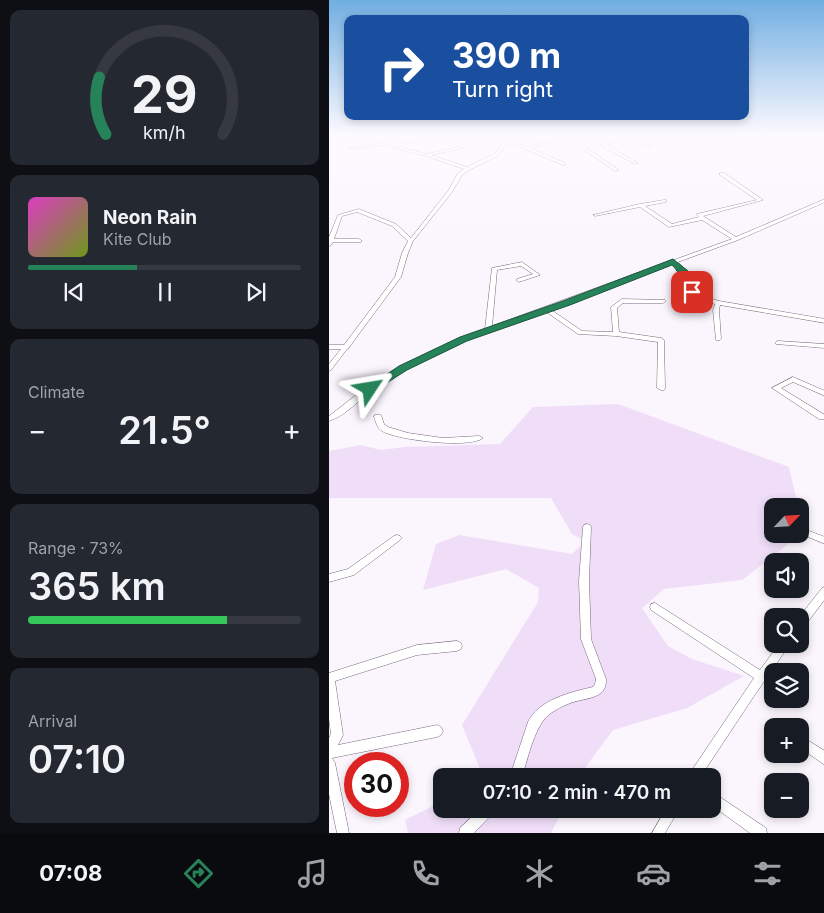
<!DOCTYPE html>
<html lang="en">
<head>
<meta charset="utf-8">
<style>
	:root { --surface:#171b24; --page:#242831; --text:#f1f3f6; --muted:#9ea1a6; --line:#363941; --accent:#268359 }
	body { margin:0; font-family:Inter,sans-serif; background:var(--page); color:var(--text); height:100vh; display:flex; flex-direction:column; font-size:19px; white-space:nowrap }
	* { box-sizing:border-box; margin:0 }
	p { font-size:16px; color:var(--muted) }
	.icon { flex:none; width:28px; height:28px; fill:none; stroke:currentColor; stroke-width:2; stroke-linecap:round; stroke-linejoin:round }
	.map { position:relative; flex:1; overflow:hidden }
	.side { display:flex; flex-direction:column; gap:10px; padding:10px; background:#0d0f14; width:329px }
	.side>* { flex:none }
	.top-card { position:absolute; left:15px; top:15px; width:405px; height:105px; border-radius:10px; box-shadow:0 2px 8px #0003; background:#1a4fa0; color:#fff; overflow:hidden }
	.needle { width:32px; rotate:65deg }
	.tools { position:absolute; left:435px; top:498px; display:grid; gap:10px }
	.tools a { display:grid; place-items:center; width:45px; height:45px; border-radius:10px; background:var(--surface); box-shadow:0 2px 8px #0003; font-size:25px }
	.speed { position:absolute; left:15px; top:752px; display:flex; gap:10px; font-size:25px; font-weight:700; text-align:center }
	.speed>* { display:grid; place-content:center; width:65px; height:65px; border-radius:50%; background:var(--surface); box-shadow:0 2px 8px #0003; line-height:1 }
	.speed .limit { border:8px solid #d22; background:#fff; color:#111 }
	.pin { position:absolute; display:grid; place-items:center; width:42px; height:42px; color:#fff; margin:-21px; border-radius:10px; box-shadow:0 2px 8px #0006 }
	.me { position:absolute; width:55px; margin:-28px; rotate:57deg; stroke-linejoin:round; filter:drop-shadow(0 0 4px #0008) }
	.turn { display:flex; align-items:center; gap:18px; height:105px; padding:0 25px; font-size:22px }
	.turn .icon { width:65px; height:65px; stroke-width:2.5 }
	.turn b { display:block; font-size:35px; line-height:42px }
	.big { font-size:38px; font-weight:600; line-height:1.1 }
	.side .widget { flex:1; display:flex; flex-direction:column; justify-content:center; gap:8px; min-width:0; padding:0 18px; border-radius:10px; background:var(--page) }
	.side .dial { align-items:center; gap:0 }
	.dial svg { height:130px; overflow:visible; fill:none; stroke:var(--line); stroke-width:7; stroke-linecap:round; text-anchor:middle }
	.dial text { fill:var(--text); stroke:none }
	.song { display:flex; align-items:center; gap:15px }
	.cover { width:60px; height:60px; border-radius:8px; background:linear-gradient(135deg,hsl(310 70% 55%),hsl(80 70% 35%)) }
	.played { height:5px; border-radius:2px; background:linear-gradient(90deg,var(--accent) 40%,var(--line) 40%) }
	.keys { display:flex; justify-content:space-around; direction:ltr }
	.heat { display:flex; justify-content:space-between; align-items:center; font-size:28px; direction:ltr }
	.charge { height:8px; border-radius:4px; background:linear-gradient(90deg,#34c759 73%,var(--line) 0) }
	.trip { position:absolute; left:104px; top:768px; width:288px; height:50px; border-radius:10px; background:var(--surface); box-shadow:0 2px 8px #0003; font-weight:600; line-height:50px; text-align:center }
	.dock { display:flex; height:80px; justify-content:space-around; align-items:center; background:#090b0e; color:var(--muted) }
	.dock .icon { width:35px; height:35px }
	.dock .current { color:var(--accent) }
	.dock b { font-size:22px; color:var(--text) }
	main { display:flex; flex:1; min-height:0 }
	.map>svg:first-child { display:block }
	.green { fill:#f0def9 }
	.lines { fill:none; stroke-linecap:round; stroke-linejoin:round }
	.minor-casing { stroke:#76687c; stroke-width:1 }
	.minor { fill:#fff; fill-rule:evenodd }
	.route { fill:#268359; stroke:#19553a }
</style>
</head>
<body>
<main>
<section class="side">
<div class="widget dial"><svg viewBox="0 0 100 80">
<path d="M14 69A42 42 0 1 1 86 69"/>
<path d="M14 69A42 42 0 0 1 10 34" stroke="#268359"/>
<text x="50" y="56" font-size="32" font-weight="700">29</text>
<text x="50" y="72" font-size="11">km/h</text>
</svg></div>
<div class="widget">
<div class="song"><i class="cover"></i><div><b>Neon Rain</b><p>Kite Club</p></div></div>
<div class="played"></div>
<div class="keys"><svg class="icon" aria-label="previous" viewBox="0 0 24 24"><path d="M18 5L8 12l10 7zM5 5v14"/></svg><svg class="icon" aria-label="pause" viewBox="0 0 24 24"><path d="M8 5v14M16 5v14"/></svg><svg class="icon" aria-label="next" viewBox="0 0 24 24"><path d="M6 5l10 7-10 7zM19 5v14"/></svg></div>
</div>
<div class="widget"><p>Climate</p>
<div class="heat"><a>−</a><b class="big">21.5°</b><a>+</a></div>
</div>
<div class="widget"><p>Range · 73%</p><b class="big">365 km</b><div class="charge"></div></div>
<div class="widget"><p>Arrival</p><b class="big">07:10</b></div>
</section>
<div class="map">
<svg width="496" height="833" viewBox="0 0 496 833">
	<rect width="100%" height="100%" fill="#fbf5fe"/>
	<!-- green -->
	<path class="green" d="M 289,404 L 460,467 L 469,506 L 444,506 L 444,534 L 471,534 L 471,516 L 475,532 L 413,580 L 335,589 L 313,608 L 339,646 L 363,659 L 415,676 L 358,708 L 284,730 L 250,776 L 154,776 L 133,725 L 209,602 L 210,588 L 177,569 L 94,590 L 107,544 L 130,535 L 243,554 L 256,541 L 243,534 L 222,498 L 0,498 L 0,451 L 32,445 L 52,450 L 76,447 L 171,444 L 204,407 Z
		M 112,802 L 112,809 L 234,809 L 222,833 L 79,833 L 76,820 Z"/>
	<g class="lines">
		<!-- minor casing -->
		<g class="minor-casing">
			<path id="minor" d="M 121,135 L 137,136 L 135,147 L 130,149 L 102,155 L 138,167 L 167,153 L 178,135 L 182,135 L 181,136 L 194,135 L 180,139 L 178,142 L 198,147 L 247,135 L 254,135 L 242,138 L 290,170 L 286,171 L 239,139 L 201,148 L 236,163 L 236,165 L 234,165 L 191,147 L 177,144 L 170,155 L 140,170 L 133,175 L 123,192 L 84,241 L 79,253 L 72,277 L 21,346 L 20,348 L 18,349 L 2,370 L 0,371 L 0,364 L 12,349 L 0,349 L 0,345 L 15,345 L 66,277 L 73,253 L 79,241 L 63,226 L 28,212 L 13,216 L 5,239 L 30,239 L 33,241 L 32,242 L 4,242 L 2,245 L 0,246 L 0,237 L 9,215 L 30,209 L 67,224 L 82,238 L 119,191 L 129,173 L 135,169 L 97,156 L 54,145 L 22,149 L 20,148 L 54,143 L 98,154 L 129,147 L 132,145 L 134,138 L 128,136 L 74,144 L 72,143 Z
				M 290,135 C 301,135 314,141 323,146 L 320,147 L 300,139 L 277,145 L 309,163 L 306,164 L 271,145 L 296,138 Z
				M 391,173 L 395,173 L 434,200 L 374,216 L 407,237 L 496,199 L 496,202 L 409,240 L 349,262 L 356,269 L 362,288 L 369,293 L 377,297 L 390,301 L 496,319 L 496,323 L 391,305 L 390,310 L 392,339 L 391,340 L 387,340 L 384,310 L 386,304 C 373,300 357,296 353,282 C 351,274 351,269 344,264 L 221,309 L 253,331 L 284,332 L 282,307 L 293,299 L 336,300 L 337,301 L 334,303 L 294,303 L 288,308 L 290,332 L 332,338 L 335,340 L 336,388 L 335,390 L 332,390 L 328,388 L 329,342 L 287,336 L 249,334 L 216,311 L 162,331 L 161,332 L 158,333 C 120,346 83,363 50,385 C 33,396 19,415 0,421 L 0,416 L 44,382 L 66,370 L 109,348 L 156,329 L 163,268 L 193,262 L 211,275 L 190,282 L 188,281 L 188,279 L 204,274 L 192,266 L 168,270 L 163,326 L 341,261 L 342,260 L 345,260 L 403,239 L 373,220 L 340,227 L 311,207 L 266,216 L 264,215 L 311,204 L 335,200 L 337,200 L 337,202 L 316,206 L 343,224 L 370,217 L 368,215 L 368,214 L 428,200 L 391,175 Z
				M 449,341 L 496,344 L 496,348 L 447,344 L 446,343 L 447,342 Z
				M 464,377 L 496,391 L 496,396 L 464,382 L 452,388 L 496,415 L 496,419 L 490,419 L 443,388 Z
				M 46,415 L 52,415 L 55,424 L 59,427 L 79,433 L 114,438 L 150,436 L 154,438 C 140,449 68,440 53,431 C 48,428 47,422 45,417 Z
				M 258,524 L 261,525 L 262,527 L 260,581 L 262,639 L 277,679 C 278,701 254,697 239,704 C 233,706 227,710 222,713 C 206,723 199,759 193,776 L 181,776 L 199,722 C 209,700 242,692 264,687 L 266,684 L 267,679 L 252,639 L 250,581 L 254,527 L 255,525 Z
				M 475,529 L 496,537 L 496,544 L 472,534 L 471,531 Z
				M 68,535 L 71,536 L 73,538 L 71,540 L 25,575 L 0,582 L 0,574 L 19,569 L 65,536 Z
				M 496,587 L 496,599 L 475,627 L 471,628 L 471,616 L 493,588 Z
				M 326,603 L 431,670 L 450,644 L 461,644 L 423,699 L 372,776 L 359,776 L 425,678 L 322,610 L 321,607 L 322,604 Z
				M 128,641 L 132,643 L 133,646 L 132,649 L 128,651 L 88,655 L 6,681 L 14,735 L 9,745 L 108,725 L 112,727 L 114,731 L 112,735 L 108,737 L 3,758 L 6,763 L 20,833 L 8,833 L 0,794 L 0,738 L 2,734 L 0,719 L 0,673 L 88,645 Z
				M 475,738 L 496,751 L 496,765 L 471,748 L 471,740 Z
				M 382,791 L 437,828 L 438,833 L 421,833 L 382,805 Z
				M 151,809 L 166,809 L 164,813 L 145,833 L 130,833 L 131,828 Z
				M 337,809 L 350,809 L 336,833 L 323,833 Z"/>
		</g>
		<!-- minor -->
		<use href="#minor" class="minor"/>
	</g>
	<!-- sky -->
	<linearGradient id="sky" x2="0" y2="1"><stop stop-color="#70aee1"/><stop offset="0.54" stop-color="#fdfaff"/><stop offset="1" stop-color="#fdfaff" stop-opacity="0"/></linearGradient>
	<rect width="496" height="252" fill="url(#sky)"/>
	<!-- route -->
	<path class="route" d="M 344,259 L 359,271 L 362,286 L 368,292 L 366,294 L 360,294 C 350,284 354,275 343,265 L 241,305 L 138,341 L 78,370 L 45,391 L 37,391 L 36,389 L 70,366 L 131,337 L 234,301 Z"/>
</svg>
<div class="tools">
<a><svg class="needle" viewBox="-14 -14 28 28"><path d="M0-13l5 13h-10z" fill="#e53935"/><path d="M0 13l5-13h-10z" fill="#9ea1a6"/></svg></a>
<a><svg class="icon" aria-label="sound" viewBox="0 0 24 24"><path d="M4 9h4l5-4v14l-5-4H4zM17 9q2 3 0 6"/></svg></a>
<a><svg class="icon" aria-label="search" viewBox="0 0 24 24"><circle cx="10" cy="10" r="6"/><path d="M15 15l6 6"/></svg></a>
<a><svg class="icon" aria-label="layers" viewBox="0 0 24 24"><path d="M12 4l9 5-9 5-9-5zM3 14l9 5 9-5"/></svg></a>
<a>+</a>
<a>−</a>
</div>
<div class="speed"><div class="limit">30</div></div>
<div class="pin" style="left:363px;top:292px;background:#d93025"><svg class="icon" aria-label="arrive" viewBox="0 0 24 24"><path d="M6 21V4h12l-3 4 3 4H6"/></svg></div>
<svg class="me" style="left:41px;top:389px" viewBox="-20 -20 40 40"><path d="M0-17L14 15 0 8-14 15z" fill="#268359" stroke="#fff" stroke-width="4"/></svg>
<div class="trip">07:10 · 2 min · 470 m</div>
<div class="top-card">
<div class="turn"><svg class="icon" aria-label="right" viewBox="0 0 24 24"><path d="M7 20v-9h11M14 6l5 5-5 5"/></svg><div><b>390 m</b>Turn right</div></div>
</div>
</div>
</main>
<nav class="dock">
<b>07:08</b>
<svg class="icon current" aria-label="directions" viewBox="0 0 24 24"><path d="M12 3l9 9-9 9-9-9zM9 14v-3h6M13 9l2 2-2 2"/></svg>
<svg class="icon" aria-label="music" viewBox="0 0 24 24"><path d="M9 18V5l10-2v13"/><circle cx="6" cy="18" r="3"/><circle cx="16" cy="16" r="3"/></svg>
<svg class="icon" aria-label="phone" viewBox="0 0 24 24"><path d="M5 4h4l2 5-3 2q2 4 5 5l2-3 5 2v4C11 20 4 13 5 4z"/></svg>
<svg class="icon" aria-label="climate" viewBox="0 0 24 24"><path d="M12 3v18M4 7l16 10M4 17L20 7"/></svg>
<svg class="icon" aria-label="car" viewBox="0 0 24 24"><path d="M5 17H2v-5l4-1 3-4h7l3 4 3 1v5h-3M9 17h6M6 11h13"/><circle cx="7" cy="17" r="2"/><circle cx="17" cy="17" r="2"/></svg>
<svg class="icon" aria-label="filters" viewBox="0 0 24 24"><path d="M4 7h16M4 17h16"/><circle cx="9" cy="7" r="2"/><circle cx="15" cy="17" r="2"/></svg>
</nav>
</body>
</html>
